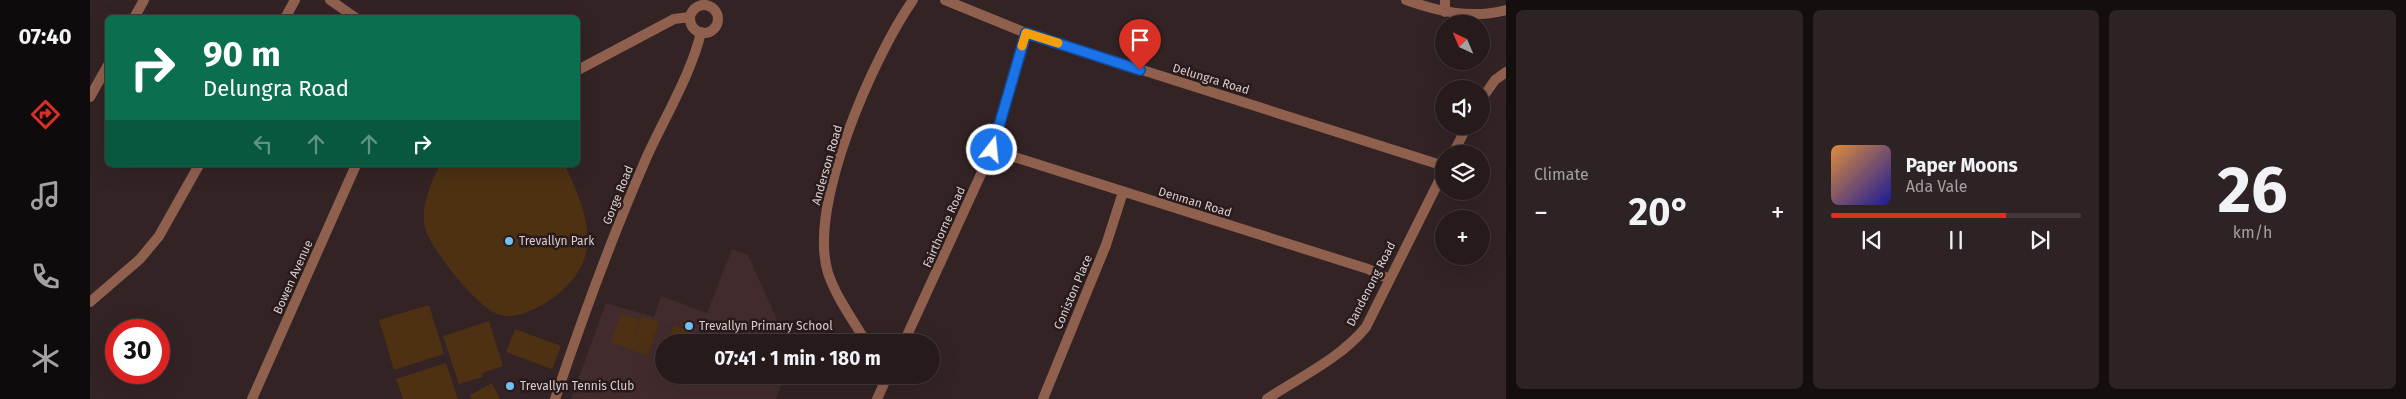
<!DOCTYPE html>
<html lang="en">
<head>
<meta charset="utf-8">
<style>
	:root { --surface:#261a1b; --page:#2e2324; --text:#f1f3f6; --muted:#a4a1a3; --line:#42383a; --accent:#d93025 }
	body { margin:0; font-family:"Fira Sans",sans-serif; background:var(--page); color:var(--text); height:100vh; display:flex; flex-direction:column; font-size:19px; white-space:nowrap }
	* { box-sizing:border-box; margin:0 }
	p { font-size:16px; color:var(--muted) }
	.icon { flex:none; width:28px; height:28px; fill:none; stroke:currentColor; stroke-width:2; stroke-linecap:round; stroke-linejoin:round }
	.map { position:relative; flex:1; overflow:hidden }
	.sheet { display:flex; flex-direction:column; gap:10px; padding:10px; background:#150e0f; width:900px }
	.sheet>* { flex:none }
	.banner { position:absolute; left:15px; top:15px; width:475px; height:152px; border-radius:8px; box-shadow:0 5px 20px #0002,0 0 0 1px var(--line); background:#0b6e4f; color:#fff; overflow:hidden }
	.needle { width:32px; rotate:316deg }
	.buttons { position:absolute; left:1345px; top:15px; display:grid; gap:10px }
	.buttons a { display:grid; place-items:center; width:55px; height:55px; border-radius:50%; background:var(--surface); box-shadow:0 5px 20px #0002,0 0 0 1px var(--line); font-size:25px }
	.speed { position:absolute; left:15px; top:319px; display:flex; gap:10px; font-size:25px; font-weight:700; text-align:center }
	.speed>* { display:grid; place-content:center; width:65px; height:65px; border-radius:50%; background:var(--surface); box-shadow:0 5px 20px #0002,0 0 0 1px var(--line); line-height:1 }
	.speed .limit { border:8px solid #d22; background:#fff; color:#111 }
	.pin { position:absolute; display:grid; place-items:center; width:42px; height:42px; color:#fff; margin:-51px -21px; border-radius:50% 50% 50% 0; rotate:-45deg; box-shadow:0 0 5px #0007 }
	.pin .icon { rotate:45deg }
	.me { position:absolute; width:55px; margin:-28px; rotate:16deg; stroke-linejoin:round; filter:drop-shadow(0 0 4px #0008) }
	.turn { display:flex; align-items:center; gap:18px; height:105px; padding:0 15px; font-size:22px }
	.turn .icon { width:65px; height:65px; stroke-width:2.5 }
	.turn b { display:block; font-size:35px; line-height:42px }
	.lanes { display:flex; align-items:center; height:48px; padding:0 15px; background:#0003; justify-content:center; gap:25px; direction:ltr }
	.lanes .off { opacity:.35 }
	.big { font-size:38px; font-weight:700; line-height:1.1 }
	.sheet .widget { flex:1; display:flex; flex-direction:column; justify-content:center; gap:8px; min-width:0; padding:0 18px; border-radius:8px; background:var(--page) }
	.sheet .dial { align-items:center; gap:0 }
	.dial b { font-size:65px; line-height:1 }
	.song { display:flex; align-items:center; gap:15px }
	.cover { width:60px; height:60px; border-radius:8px; background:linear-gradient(135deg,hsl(30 70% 55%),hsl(240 70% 35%)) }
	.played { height:5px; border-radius:2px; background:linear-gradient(90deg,var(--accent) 70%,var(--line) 70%) }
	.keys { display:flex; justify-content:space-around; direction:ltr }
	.heat { display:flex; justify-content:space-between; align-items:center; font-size:28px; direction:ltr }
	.sheet .tiles { flex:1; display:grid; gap:10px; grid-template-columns:repeat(3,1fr) }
	.trip { position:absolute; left:565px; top:334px; width:285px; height:50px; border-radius:25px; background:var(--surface); box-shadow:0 5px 20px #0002,0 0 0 1px var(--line); font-weight:700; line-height:50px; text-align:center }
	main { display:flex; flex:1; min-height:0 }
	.menu { display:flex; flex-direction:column; width:90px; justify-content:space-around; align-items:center; background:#0f0a0b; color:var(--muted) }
	.menu .icon { width:35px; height:35px }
	.menu .current { color:var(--accent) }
	.menu b { font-size:22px; color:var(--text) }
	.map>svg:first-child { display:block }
	.built { fill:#422b2d }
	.green { fill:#4d3112 }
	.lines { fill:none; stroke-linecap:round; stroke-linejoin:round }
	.minor { stroke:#90604f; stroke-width:10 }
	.route-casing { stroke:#114b97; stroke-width:12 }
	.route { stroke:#1a73e8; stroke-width:9 }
	.slow { stroke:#f59e0b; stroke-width:9 }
	.poi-dot { fill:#72c1f5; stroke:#291a1b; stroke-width:2 }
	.labels { text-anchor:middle; stroke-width:5; stroke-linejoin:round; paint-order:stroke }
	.street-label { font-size:12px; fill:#d9cecf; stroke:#291a1b }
	.poi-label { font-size:12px; fill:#d9cecf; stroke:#291a1b; text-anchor:start }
</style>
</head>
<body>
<main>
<nav class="menu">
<b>07:40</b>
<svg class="icon current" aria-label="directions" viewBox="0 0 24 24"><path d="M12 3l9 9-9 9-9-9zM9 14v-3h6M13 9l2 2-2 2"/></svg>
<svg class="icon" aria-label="music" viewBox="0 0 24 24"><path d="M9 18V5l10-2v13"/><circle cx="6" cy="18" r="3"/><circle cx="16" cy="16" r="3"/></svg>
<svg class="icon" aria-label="phone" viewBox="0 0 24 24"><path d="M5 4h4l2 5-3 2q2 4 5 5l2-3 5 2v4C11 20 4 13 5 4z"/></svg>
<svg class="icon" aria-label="climate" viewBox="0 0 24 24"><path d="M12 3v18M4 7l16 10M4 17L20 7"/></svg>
</nav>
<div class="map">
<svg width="1416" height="399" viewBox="0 0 1416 399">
	<rect width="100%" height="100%" fill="#332324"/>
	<!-- built -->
	<path class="built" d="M 642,249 L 658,255 L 694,335 L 728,342 L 574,342 L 574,375 L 695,375 L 686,399 L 481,399 L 516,303 L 564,317 L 571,296 L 617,313 Z"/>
	<!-- green -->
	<path class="green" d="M 350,165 L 475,165 C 500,219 516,263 457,302 C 444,310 425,319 410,315 C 389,310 336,245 334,223 C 332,204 341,182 350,165 Z
		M 339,305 L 354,354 L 304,370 L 289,320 Z
		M 531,314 L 549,320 L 541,345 L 552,316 L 569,322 L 558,356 L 521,342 Z
		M 399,321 L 413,366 L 392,373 L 393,377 L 369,384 L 353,336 Z
		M 584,325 L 601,332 L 597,342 L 577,342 Z
		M 425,329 L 471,346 L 462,369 L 416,352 Z
		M 356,363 L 368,399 L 313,399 L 306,379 Z
		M 402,383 L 410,399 L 382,399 L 380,395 Z"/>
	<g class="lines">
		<!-- minor -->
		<path class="minor" d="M 240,0 L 266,18
			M 855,0 L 936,33 L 1354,166
			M 1316,0 C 1350,12 1381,19 1416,10
			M600 19a14 14 0 1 1 28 0a14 14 0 1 1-28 0Z
			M 1355,12 L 1355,0
			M 44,18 L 54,0
			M 195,18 L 205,0
			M 488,70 L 584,19 L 600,17
			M 0,97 L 18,65
			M 1391,100 L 1405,80 L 1416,72
			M 902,150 L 1278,269 L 1299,279
			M 1363,154 L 1377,126
			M 0,302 L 50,259 L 69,236 L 109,165
			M 776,342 C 763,320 746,297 738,273 C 717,205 784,56 823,0
			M 814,342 L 902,150 L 936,33
			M 162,399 L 266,165
			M 465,399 C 492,319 521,239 555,161 C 572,122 602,73 611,32
			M 787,399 L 798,375
			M 953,399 L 1016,245 L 1033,192
			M 1177,399 C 1210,377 1251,358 1276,327 L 1354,171"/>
	</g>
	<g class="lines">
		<!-- route casing -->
		<g class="route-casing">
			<path id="route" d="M 902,150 L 936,33 L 1050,70"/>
		</g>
		<!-- route -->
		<use href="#route" class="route"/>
		<!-- slow -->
		<path class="slow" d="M 932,46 L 936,33 L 968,43"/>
	</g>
	<!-- markers -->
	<g class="poi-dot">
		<circle cx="419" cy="241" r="5"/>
		<circle cx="599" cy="326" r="5"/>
		<circle cx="420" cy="386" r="5"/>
	</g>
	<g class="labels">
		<!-- street labels -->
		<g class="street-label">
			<text transform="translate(1121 79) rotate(17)" y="4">Delungra Road</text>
			<text transform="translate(737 165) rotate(-74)" y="4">Anderson Road</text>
			<text transform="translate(528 195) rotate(-68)" y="4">Gorge Road</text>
			<text transform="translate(1105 202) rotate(17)" y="4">Denman Road</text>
			<text transform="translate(854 227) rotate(-66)" y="4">Fairthorne Road</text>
			<text transform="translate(203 277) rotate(-66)" y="4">Bowen Avenue</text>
			<text transform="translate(1281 284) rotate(-63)" y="4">Dandenong Road</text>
			<text transform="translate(983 292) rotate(-67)" y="4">Coniston Place</text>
		</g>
		<!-- poi labels -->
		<g class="poi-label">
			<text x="429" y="245">Trevallyn Park</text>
			<text x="609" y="330">Trevallyn Primary School</text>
			<text x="430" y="390">Trevallyn Tennis Club</text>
		</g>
	</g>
</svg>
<div class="buttons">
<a><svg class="needle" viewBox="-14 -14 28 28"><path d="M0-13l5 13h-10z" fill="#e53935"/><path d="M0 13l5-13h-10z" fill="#a4a1a3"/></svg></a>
<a><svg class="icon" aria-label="sound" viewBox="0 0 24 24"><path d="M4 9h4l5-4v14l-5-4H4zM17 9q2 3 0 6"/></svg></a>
<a><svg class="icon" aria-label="layers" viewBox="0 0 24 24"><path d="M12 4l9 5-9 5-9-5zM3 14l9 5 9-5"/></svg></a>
<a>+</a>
</div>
<div class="speed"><div class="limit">30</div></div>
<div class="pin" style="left:1050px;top:70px;background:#d93025"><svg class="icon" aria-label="arrive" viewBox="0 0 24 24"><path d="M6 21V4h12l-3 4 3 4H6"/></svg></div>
<svg class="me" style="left:902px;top:150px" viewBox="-20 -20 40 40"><circle r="17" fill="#1a73e8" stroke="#fff" stroke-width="3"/><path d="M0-11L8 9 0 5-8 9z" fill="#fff"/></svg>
<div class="trip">07:41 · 1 min · 180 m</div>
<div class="banner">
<div class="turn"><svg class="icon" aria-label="right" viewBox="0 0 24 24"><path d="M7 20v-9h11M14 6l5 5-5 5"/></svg><div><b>90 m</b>Delungra Road</div></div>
<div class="lanes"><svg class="icon off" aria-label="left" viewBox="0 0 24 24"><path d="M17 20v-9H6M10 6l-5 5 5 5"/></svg><svg class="icon off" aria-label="ahead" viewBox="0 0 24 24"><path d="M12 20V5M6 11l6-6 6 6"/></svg><svg class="icon off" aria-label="ahead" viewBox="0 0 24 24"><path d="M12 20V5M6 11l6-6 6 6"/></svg><svg class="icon" aria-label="right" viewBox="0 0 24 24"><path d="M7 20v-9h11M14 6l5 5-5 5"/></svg></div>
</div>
</div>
<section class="sheet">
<div class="tiles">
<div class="widget"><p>Climate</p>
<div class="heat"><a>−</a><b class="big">20°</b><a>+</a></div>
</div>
<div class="widget">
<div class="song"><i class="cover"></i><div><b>Paper Moons</b><p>Ada Vale</p></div></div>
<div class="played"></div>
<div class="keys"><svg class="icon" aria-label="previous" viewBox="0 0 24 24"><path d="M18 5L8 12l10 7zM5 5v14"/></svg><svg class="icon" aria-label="pause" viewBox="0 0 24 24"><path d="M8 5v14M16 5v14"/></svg><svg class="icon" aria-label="next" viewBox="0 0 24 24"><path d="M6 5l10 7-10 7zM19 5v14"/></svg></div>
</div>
<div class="widget dial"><b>26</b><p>km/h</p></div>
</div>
</section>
</main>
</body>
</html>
